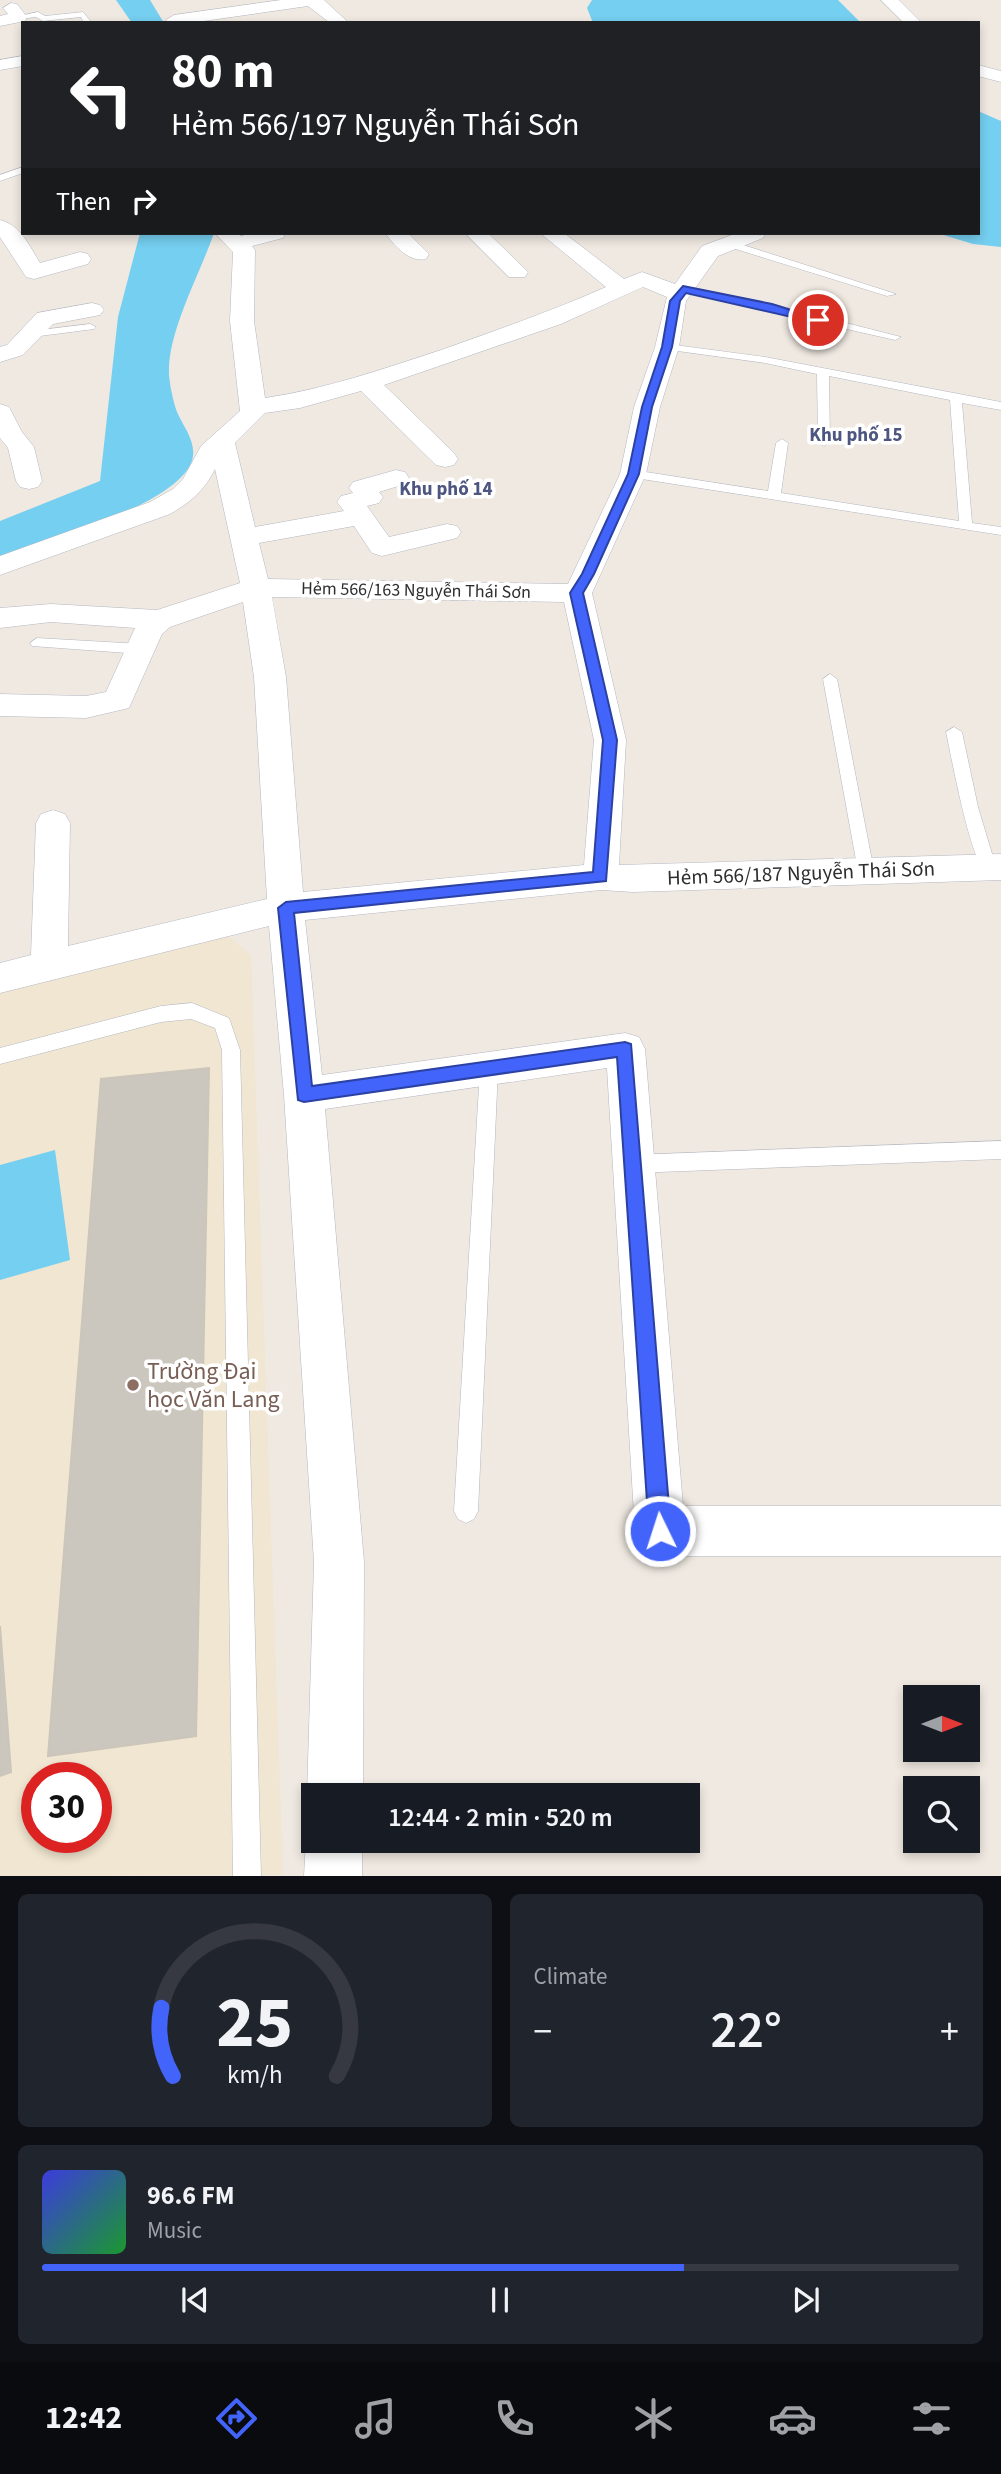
<!DOCTYPE html>
<html lang="en">
<head>
<meta charset="utf-8">
<style>
	:root { --surface:#171b24; --page:#20242c; --text:#f1f3f6; --muted:#9ea1a6; --line:#363941; --accent:#4264fb }
	body { margin:0; font-family:"Source Sans 3",sans-serif; background:var(--page); color:var(--text); height:100vh; display:flex; flex-direction:column; font-size:26px; white-space:nowrap }
	* { box-sizing:border-box; margin:0 }
	p { font-size:23px; color:var(--muted) }
	.icon { flex:none; width:38px; height:38px; fill:none; stroke:currentColor; stroke-width:2; stroke-linecap:round; stroke-linejoin:round }
	.map { position:relative; height:1876px; overflow:hidden }
	.side { display:flex; flex-direction:column; gap:18px; padding:18px; background:#0d0f14; flex:1 }
	.side>* { flex:none }
	.top-card { position:absolute; left:21px; top:21px; width:959px; height:214px; border-radius:0px; box-shadow:0 4px 10px #0003; background:#202124; color:#fff; overflow:hidden }
	.needle { width:46px; rotate:90deg }
	.fabs { position:absolute; left:903px; top:1685px; display:grid; gap:14px }
	.fabs a { display:grid; place-items:center; width:77px; height:77px; border-radius:0px; background:var(--surface); box-shadow:0 4px 10px #0003; font-size:35px }
	.speed { position:absolute; left:21px; top:1762px; display:flex; gap:14px; font-size:35px; font-weight:700; text-align:center }
	.speed>* { display:grid; place-content:center; width:91px; height:91px; border-radius:50%; background:var(--surface); box-shadow:0 4px 10px #0003; line-height:1 }
	.speed .limit { border:10px solid #d22; background:#fff; color:#111 }
	.pin { position:absolute; display:grid; place-items:center; width:60px; height:60px; color:#fff; margin:-30px; border:4px solid #fff; border-radius:50%; box-shadow:0 2px 7px #0007 }
	.me { position:absolute; width:77px; margin:-38px; rotate:356deg; stroke-linejoin:round; filter:drop-shadow(0 0 5px #0008) }
	.turn { display:flex; align-items:center; gap:24px; height:147px; padding:0 35px; font-size:32px }
	.turn .icon { width:91px; height:91px; stroke-width:2.5 }
	.turn b { display:block; font-size:49px; line-height:60px }
	.then { display:flex; align-items:center; height:66px; padding:0 35px; background:#0003; gap:14px; font-size:26px }
	.big { font-size:52px; font-weight:600; line-height:1.1 }
	.side .tile { flex:1; display:flex; flex-direction:column; justify-content:center; gap:10px; min-width:0; padding:0 24px; border-radius:10px; background:var(--page) }
	.side .dial { align-items:center; gap:0 }
	.dial svg { height:182px; overflow:visible; fill:none; stroke:var(--line); stroke-width:7; stroke-linecap:round; text-anchor:middle }
	.dial text { fill:var(--text); stroke:none }
	.song { display:flex; align-items:center; gap:21px }
	.cover { width:84px; height:84px; border-radius:10px; background:linear-gradient(135deg,hsl(240 70% 55%),hsl(130 70% 35%)) }
	.played { height:7px; border-radius:4px; background:linear-gradient(90deg,var(--accent) 70%,var(--line) 70%) }
	.keys { display:flex; justify-content:space-around; direction:ltr }
	.heat { display:flex; justify-content:space-between; align-items:center; font-size:38px; direction:ltr }
	.side .tiles { flex:1; display:grid; gap:18px; grid-template-columns:1fr 1fr }
	.tile:last-child { grid-column:span 2 }
	.trip { position:absolute; left:301px; top:1783px; width:399px; height:70px; border-radius:0px; background:var(--surface); box-shadow:0 4px 10px #0003; font-weight:600; line-height:70px; text-align:center }
	.menu { display:flex; height:112px; justify-content:space-around; align-items:center; background:#090b0e; color:var(--muted) }
	.menu .icon { width:49px; height:49px }
	.menu .current { color:var(--accent) }
	.menu b { font-size:32px; color:var(--text) }
	.map>svg:first-child { display:block }
	.education { fill:#f0e6d1; fill-rule:evenodd }
	.water { fill:#75cff0 }
	.building { fill:#cbc7bf; stroke:#cbc5ba; stroke-width:2 }
	.lines { fill:none; stroke-linecap:round; stroke-linejoin:round }
	.service-casing { stroke:#b4b7c1; stroke-width:1 }
	.minor-casing { stroke:#b4b7c1; stroke-width:1 }
	.service { fill:#fff; fill-rule:evenodd }
	.minor { fill:#fff; fill-rule:evenodd }
	.route { fill:#4264fb; stroke:#2b41a3; stroke-width:2 }
	.education-dot { fill:#8d6e63; stroke:#fff; stroke-width:2.5 }
	.labels { text-anchor:middle; stroke-width:7; stroke-linejoin:round; paint-order:stroke }
	.far-street-label { font-size:18px; fill:#2e2e2e; stroke:#fff }
	.far-neighbourhood-label { font-size:19px; font-weight:bold; fill:#4d5680; stroke:#fff }
	.street-label { font-size:21px; fill:#2e2e2e; stroke:#fff }
	.near-education-label { font-size:24px; fill:#785e54; stroke:#fff; text-anchor:start }
</style>
</head>
<body>
<div class="map">
<svg width="1001" height="1876" viewBox="0 0 1001 1876">
	<rect width="100%" height="100%" fill="#efe9e1"/>
	<!-- education -->
	<path class="education" d="M 226,934 L 251,955 L 283,1875 L 0,1876 L 0,991 ZM 37,1778 L 96,1778 L 96,1838 L 37,1838 Z"/>
	<!-- water -->
	<path class="water" d="M 116,0 L 150,0 L 164,23 L 132,23 Z
		M 592,0 L 838,0 L 861,23 L 593,23 L 587,8 Z
		M 978,111 L 1001,121 L 1001,247 L 973,244 L 937,233 L 978,233 Z
		M 140,233 L 214,233 C 200,274 167,332 169,375 C 170,386 173,401 177,412 C 183,426 195,440 193,456 C 188,502 40,544 0,559 L 0,521 L 100,481 L 118,317 Z
		M 55,1150 L 70,1260 L 0,1280 L 0,1165 Z"/>
	<!-- building -->
	<path class="building" d="M 209,1068 L 196,1736 L 48,1756 L 101,1079 Z
		M 0,1626 L 11,1772 L 0,1776 Z"/>
	<g class="lines">
		<!-- service casing -->
		<g class="service-casing">
			<path id="service" d="M 38,12 L 45,16 L 83,12 L 92,23 L 84,23 L 81,17 L 43,21 L 36,17 L 19,19 L 15,17 Z
				M 23,167 L 23,173 L 0,181 L 0,175 Z
				M 726,242 L 734,242 L 896,294 L 887,296 L 726,246 Z
				M 683,286 L 772,304 L 901,337 L 895,340 L 679,291 L 679,287 Z
				M 90,324 L 96,327 L 94,329 L 32,337 L 26,334 L 32,331 Z
				M 667,344 L 765,357 L 1001,402 L 1001,410 L 962,403 L 972,523 L 1001,527 L 1001,535 L 629,477 L 627,474 L 633,470 L 768,491 L 776,443 L 782,439 L 788,443 L 781,493 L 959,521 L 950,400 L 829,376 L 830,442 L 824,446 L 818,442 L 817,374 L 765,363 L 663,349 L 663,345 Z
				M 37,638 L 141,644 L 148,649 L 141,654 L 32,646 L 30,643 Z
				M 830,674 L 837,679 L 874,871 L 872,875 L 860,875 L 858,871 L 823,679 Z
				M 954,727 L 962,732 L 978,807 L 996,867 L 988,873 C 971,868 951,754 946,732 Z
				M 192,1003 L 229,1018 L 240,1050 L 261,1876 L 233,1876 L 222,1050 L 215,1028 L 191,1019 L 161,1022 L 0,1064 L 0,1048 L 161,1006 Z
				M 489,1061 L 496,1063 L 498,1069 L 478,1511 L 474,1519 L 466,1523 L 458,1519 L 454,1511 L 480,1069 L 482,1063 Z
				M 1001,1141 L 1001,1159 L 633,1173 L 626,1170 L 623,1164 L 626,1158 L 633,1155 Z"/>
		</g>
		<!-- minor casing -->
		<g class="minor-casing">
			<path id="minor" d="M 281,0 L 324,0 L 349,23 L 330,23 L 308,6 L 190,23 L 167,23 L 166,20 L 174,15 Z
				M 881,0 L 899,0 L 922,23 L 904,23 Z
				M 11,3 L 17,4 L 27,17 L 25,21 L 0,26 L 0,16 L 8,14 L 3,8 Z
				M 23,56 L 23,66 L 0,70 L 0,60 Z
				M 978,65 L 1001,71 L 1001,82 L 978,76 Z
				M 0,220 C 21,225 30,247 40,263 L 80,252 L 88,254 L 91,259 L 88,264 L 34,279 L 26,277 L 0,237 Z
				M 215,233 L 238,233 L 241,236 L 252,233 L 286,233 L 283,238 L 252,246 L 255,250 L 254,321 L 265,398 C 326,389 383,369 441,350 C 497,330 552,311 606,287 L 540,233 L 564,233 L 624,279 L 642,272 L 675,284 L 702,246 L 737,233 L 766,233 L 763,238 L 718,256 L 686,301 L 679,347 L 660,407 L 646,474 L 592,593 L 626,740 L 619,865 L 1001,854 L 1001,880 L 633,892 L 601,890 L 305,920 L 322,1075 L 625,1033 L 639,1037 L 645,1049 L 683,1506 L 1001,1506 L 1001,1556 L 660,1556 L 642,1549 L 635,1531 L 607,1068 L 325,1109 L 364,1562 L 363,1796 L 313,1796 L 313,1810 L 307,1796 L 314,1562 L 284,1095 L 269,926 L 0,993 L 0,963 L 31,955 L 36,823 L 41,814 L 53,810 L 65,814 L 70,823 L 68,946 L 267,899 L 254,677 L 243,602 L 170,627 L 162,634 L 129,708 L 86,718 L 0,716 L 0,694 L 86,696 L 106,692 L 135,628 L 51,622 L 0,628 L 0,608 L 51,604 L 157,610 L 240,583 L 215,469 C 204,491 191,502 170,514 L 0,575 L 0,556 L 150,502 L 173,489 L 183,479 L 201,446 L 240,411 L 230,321 L 233,252 ZM 643,287 L 667,297 L 655,347 L 634,407 L 620,474 L 568,584 L 268,579 L 259,543 L 354,526 L 372,553 L 382,556 L 457,538 L 461,532 L 457,526 L 447,524 L 389,537 L 367,506 L 379,503 L 383,497 L 379,492 L 405,484 L 409,478 L 405,472 L 396,470 L 353,482 L 349,488 L 353,493 L 341,496 L 337,502 L 344,511 L 255,527 L 235,443 L 265,413 L 300,408 L 361,391 L 436,465 L 445,467 L 454,465 L 458,459 L 454,453 L 384,385 L 561,324 ZM 272,597 L 564,602 L 594,740 L 584,865 L 303,892 L 286,677 Z
				M 385,233 L 408,233 L 429,254 L 426,259 C 409,263 395,246 385,233 Z
				M 465,233 L 488,233 L 528,272 L 525,277 L 509,277 Z
				M 92,303 L 100,305 L 104,310 L 100,315 L 53,324 L 23,355 L 0,362 L 0,347 L 7,345 L 37,313 Z
				M 0,404 L 9,407 L 22,432 L 34,447 L 42,481 L 38,487 L 29,489 L 20,487 L 16,481 L 8,448 L 0,438 Z
				M 313,1823 L 313,1841 L 362,1841 L 362,1876 L 304,1876 L 306,1841 Z"/>
		</g>
		<!-- service -->
		<use href="#service" class="service"/>
		<!-- minor -->
		<use href="#minor" class="minor"/>
	</g>
	<!-- route -->
	<path class="route" d="M 683,286 L 772,304 L 823,320 L 818,323 L 686,293 L 680,301 L 672,347 L 652,407 L 639,474 L 594,574 L 583,593 L 617,740 L 606,881 L 294,913 L 312,1086 L 625,1042 L 631,1044 L 671,1531 L 668,1539 L 660,1542 L 652,1539 L 649,1531 L 617,1057 L 304,1102 L 298,1100 L 278,908 L 286,902 L 593,872 L 603,740 L 570,593 L 582,574 L 628,474 L 642,407 L 662,347 L 670,301 Z"/>
	<!-- markers -->
	<circle class="education-dot" cx="133" cy="1385" r="7"/>
	<g class="labels">
		<!-- far-street labels -->
		<g class="far-street-label">
			<text transform="translate(416 590) rotate(1)" y="6">Hẻm 566/163 Nguyễn Thái Sơn</text>
		</g>
		<!-- far-neighbourhood labels -->
		<g class="far-neighbourhood-label">
			<text x="856" y="441">Khu phố 15</text>
			<text x="446" y="495">Khu phố 14</text>
		</g>
		<!-- street labels -->
		<g class="street-label">
			<text transform="translate(801 873) rotate(-2)" y="7">Hẻm 566/187 Nguyễn Thái Sơn</text>
		</g>
		<!-- near-education labels -->
		<g class="near-education-label">
			<text x="147" y="1379">Trường Đại<tspan x="147" dy="28">học Văn Lang</tspan></text>
		</g>
	</g>
</svg>
<div class="fabs">
<a><svg class="needle" viewBox="-14 -14 28 28"><path d="M0-13l5 13h-10z" fill="#e53935"/><path d="M0 13l5-13h-10z" fill="#9ea1a6"/></svg></a>
<a><svg class="icon" aria-label="search" viewBox="0 0 24 24"><circle cx="10" cy="10" r="6"/><path d="M15 15l6 6"/></svg></a>
</div>
<div class="speed"><div class="limit">30</div></div>
<div class="pin" style="left:818px;top:320px;background:#d93025"><svg class="icon" aria-label="arrive" viewBox="0 0 24 24"><path d="M6 21V4h12l-3 4 3 4H6"/></svg></div>
<svg class="me" style="left:660px;top:1531px" viewBox="-20 -20 40 40"><circle r="17" fill="#4264fb" stroke="#fff" stroke-width="3"/><path d="M0-11L8 9 0 5-8 9z" fill="#fff"/></svg>
<div class="trip">12:44 · 2 min · 520 m</div>
<div class="top-card">
<div class="turn"><svg class="icon" aria-label="left" viewBox="0 0 24 24"><path d="M17 20v-9H6M10 6l-5 5 5 5"/></svg><div><b>80 m</b>Hẻm 566/197 Nguyễn Thái Sơn</div></div>
<div class="then">Then<svg class="icon" aria-label="right" viewBox="0 0 24 24"><path d="M7 20v-9h11M14 6l5 5-5 5"/></svg></div>
</div>
</div>
<section class="side">
<div class="tiles">
<div class="tile dial"><svg viewBox="0 0 100 80">
<path d="M14 69A42 42 0 1 1 86 69"/>
<path d="M14 69A42 42 0 0 1 9 39" stroke="#4264fb"/>
<text x="50" y="56" font-size="32" font-weight="700">25</text>
<text x="50" y="72" font-size="11">km/h</text>
</svg></div>
<div class="tile"><p>Climate</p>
<div class="heat"><a>−</a><b class="big">22°</b><a>+</a></div>
</div>
<div class="tile">
<div class="song"><i class="cover"></i><div><b>96.6 FM</b><p>Music</p></div></div>
<div class="played"></div>
<div class="keys"><svg class="icon" aria-label="previous" viewBox="0 0 24 24"><path d="M18 5L8 12l10 7zM5 5v14"/></svg><svg class="icon" aria-label="pause" viewBox="0 0 24 24"><path d="M8 5v14M16 5v14"/></svg><svg class="icon" aria-label="next" viewBox="0 0 24 24"><path d="M6 5l10 7-10 7zM19 5v14"/></svg></div>
</div>
</div>
</section>
<nav class="menu">
<b>12:42</b>
<svg class="icon current" aria-label="directions" viewBox="0 0 24 24"><path d="M12 3l9 9-9 9-9-9zM9 14v-3h6M13 9l2 2-2 2"/></svg>
<svg class="icon" aria-label="music" viewBox="0 0 24 24"><path d="M9 18V5l10-2v13"/><circle cx="6" cy="18" r="3"/><circle cx="16" cy="16" r="3"/></svg>
<svg class="icon" aria-label="phone" viewBox="0 0 24 24"><path d="M5 4h4l2 5-3 2q2 4 5 5l2-3 5 2v4C11 20 4 13 5 4z"/></svg>
<svg class="icon" aria-label="climate" viewBox="0 0 24 24"><path d="M12 3v18M4 7l16 10M4 17L20 7"/></svg>
<svg class="icon" aria-label="car" viewBox="0 0 24 24"><path d="M5 17H2v-5l4-1 3-4h7l3 4 3 1v5h-3M9 17h6M6 11h13"/><circle cx="7" cy="17" r="2"/><circle cx="17" cy="17" r="2"/></svg>
<svg class="icon" aria-label="filters" viewBox="0 0 24 24"><path d="M4 7h16M4 17h16"/><circle cx="9" cy="7" r="2"/><circle cx="15" cy="17" r="2"/></svg>
</nav>
</body>
</html>
